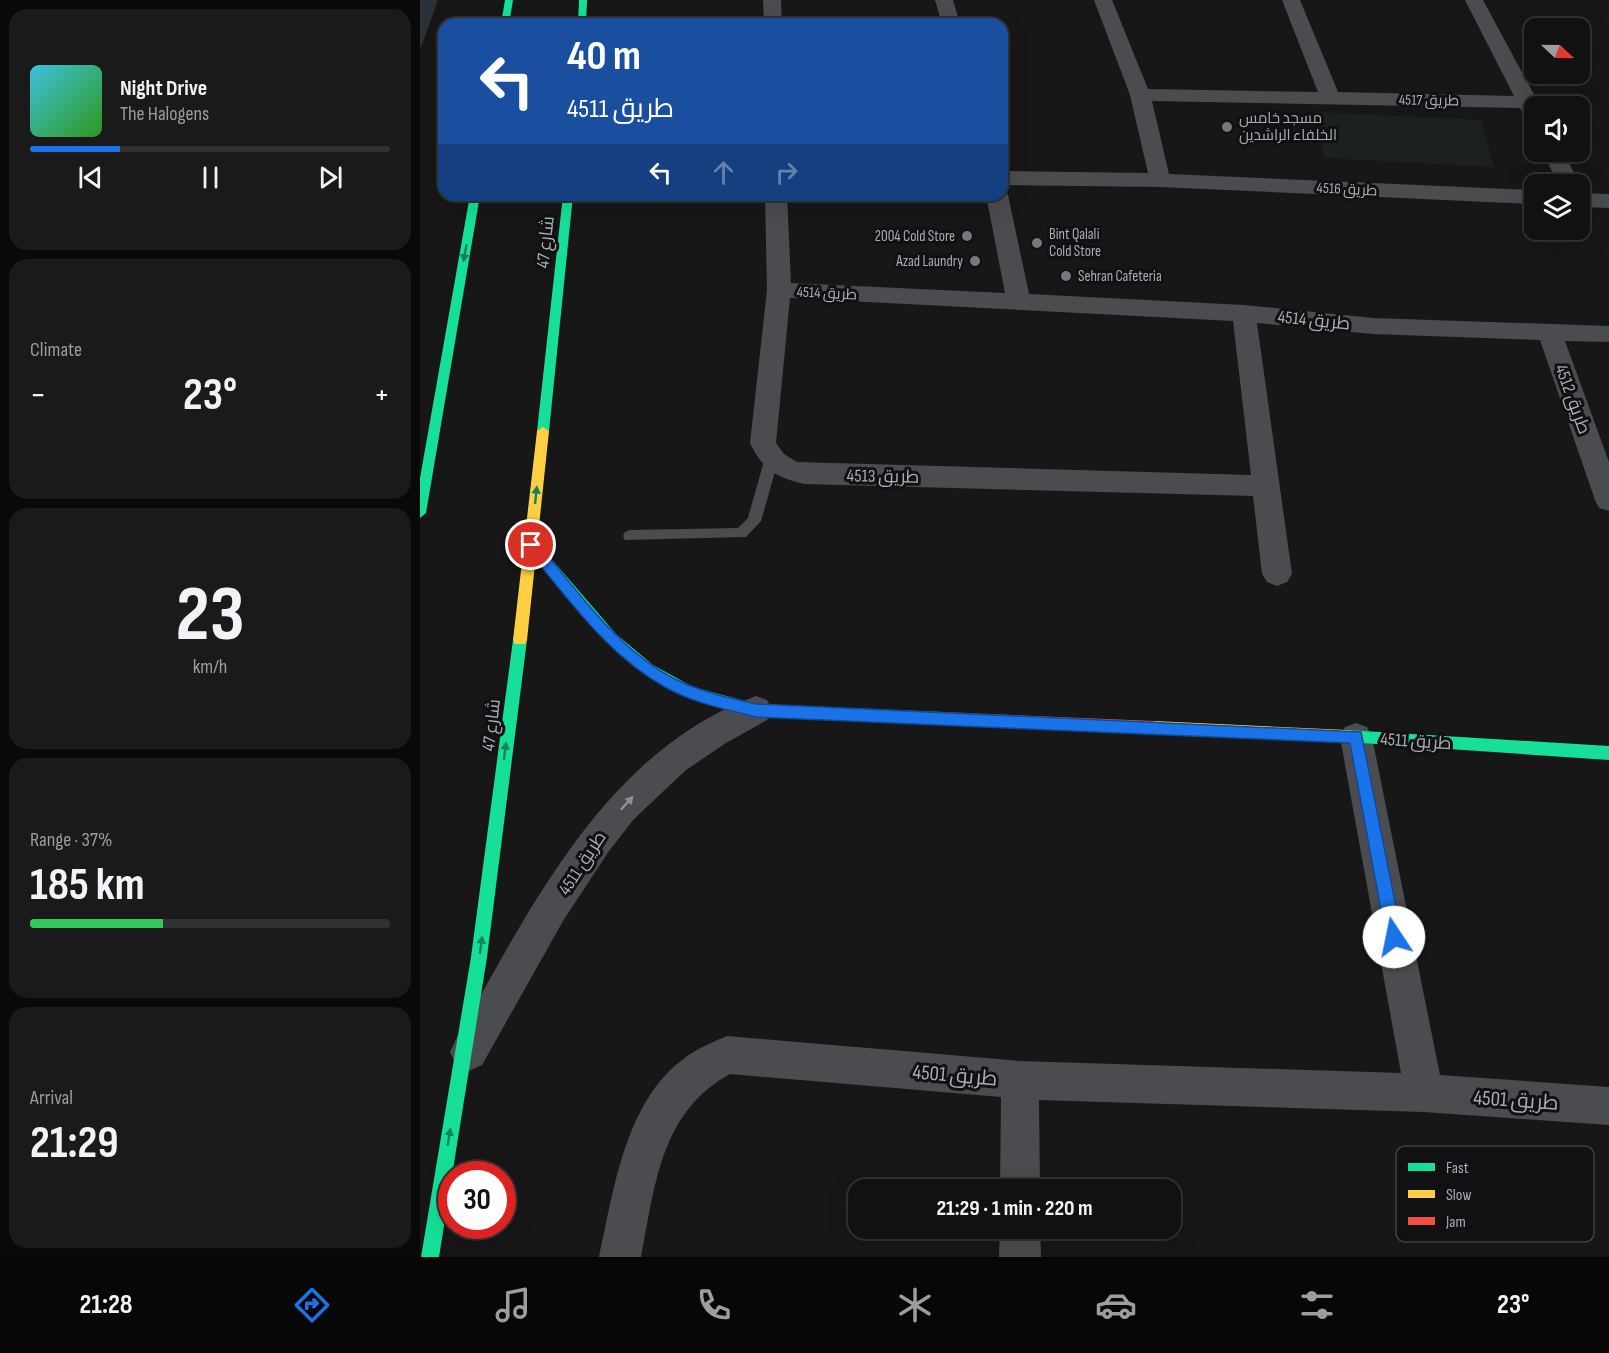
<!DOCTYPE html>
<html lang="en">
<head>
<meta charset="utf-8">
<style>
	:root { --surface:#111; --page:#1a1a1a; --text:#f1f3f6; --muted:#9c9d9f; --line:#303131; --accent:#1a73e8 }
	body { margin:0; font-family:"Sofia Sans Condensed",Cairo,sans-serif; background:var(--page); color:var(--text); height:100vh; display:flex; flex-direction:column; font-size:22px; white-space:nowrap }
	* { box-sizing:border-box; margin:0 }
	p { font-size:20px; color:var(--muted) }
	.icon { flex:none; width:33px; height:33px; fill:none; stroke:currentColor; stroke-width:2; stroke-linecap:round; stroke-linejoin:round }
	.map { position:relative; flex:1; overflow:hidden }
	.drawer { display:flex; flex-direction:column; gap:9px; padding:9px; background:#090909; width:420px }
	.drawer>* { flex:none }
	.banner { position:absolute; left:18px; top:18px; width:570px; height:183px; border-radius:18px; box-shadow:0 6px 24px #0002,0 0 0 2px var(--line); background:#1a4fa0; color:#fff; overflow:hidden }
	.needle { width:39px; rotate:112deg }
	.fabs { position:absolute; left:1104px; top:18px; display:grid; gap:12px }
	.fabs a { display:grid; place-items:center; width:66px; height:66px; border-radius:12px; background:var(--surface); box-shadow:0 6px 24px #0002,0 0 0 2px var(--line); font-size:30px }
	.speed { position:absolute; left:18px; top:1161px; display:flex; gap:12px; font-size:30px; font-weight:700; text-align:center }
	.speed>* { display:grid; place-content:center; width:78px; height:78px; border-radius:50%; background:var(--surface); box-shadow:0 6px 24px #0002,0 0 0 2px var(--line); line-height:1 }
	.speed .limit { border:9px solid #d22; background:#fff; color:#111 }
	.pin { position:absolute; display:grid; place-items:center; width:51px; height:51px; color:#fff; margin:-26px; border:3px solid #fff; border-radius:50%; box-shadow:0 2px 6px #0007 }
	.me { position:absolute; width:66px; margin:-33px; rotate:349deg; stroke-linejoin:round; filter:drop-shadow(0 0 4px #0008) }
	.turn { display:flex; align-items:center; gap:21px; height:126px; padding:0 30px; font-size:27px }
	.turn .icon { width:78px; height:78px; stroke-width:2.5 }
	.turn b { display:block; font-size:42px; line-height:51px }
	.lanes { display:flex; align-items:center; height:57px; padding:0 30px; background:#0003; justify-content:center; gap:30px; direction:ltr }
	.lanes .off { opacity:.35 }
	.big { font-size:45px; font-weight:700; line-height:1.1 }
	.drawer .card { flex:1; display:flex; flex-direction:column; justify-content:center; gap:9px; min-width:0; padding:0 21px; border-radius:18px; background:var(--page) }
	.drawer .dial { align-items:center; gap:0 }
	.dial b { font-size:78px; line-height:1 }
	.song { display:flex; align-items:center; gap:18px }
	.cover { width:72px; height:72px; border-radius:9px; background:linear-gradient(135deg,hsl(190 70% 55%),hsl(110 70% 35%)) }
	.played { height:6px; border-radius:3px; background:linear-gradient(90deg,var(--accent) 25%,var(--line) 25%) }
	.keys { display:flex; justify-content:space-around; direction:ltr }
	.heat { display:flex; justify-content:space-between; align-items:center; font-size:33px; direction:ltr }
	.charge { height:9px; border-radius:4px; background:linear-gradient(90deg,#34c759 37%,var(--line) 0) }
	.trip { position:absolute; left:428px; top:1179px; width:333px; height:60px; border-radius:18px; background:var(--surface); box-shadow:0 6px 24px #0002,0 0 0 2px var(--line); font-weight:700; line-height:60px; text-align:center }
	.tabs { display:flex; height:96px; justify-content:space-around; align-items:center; background:#070707; color:var(--muted) }
	.tabs .icon { width:42px; height:42px }
	.tabs .current { color:var(--accent) }
	.tabs b { font-size:27px; color:var(--text) }
	main { display:flex; flex:1; min-height:0 }
	.map>svg:first-child { display:block }
	.green { fill:#1b211c }
	.water { fill:#2a3239 }
	.lines { fill:none; stroke-linecap:round; stroke-linejoin:round }
	.lane { fill:#4b4c50; fill-rule:evenodd }
	.street { fill:#4b4c50; fill-rule:evenodd }
	.fast { fill:#16e098; fill-rule:evenodd }
	.slow { fill:#ffcf43; fill-rule:evenodd }
	.jam { fill:#f24e42; fill-rule:evenodd }
	.oneway { fill:#14835c }
	.oneway2 { fill:#8c9099 }
	.route { fill:#1a73e8; stroke:#114b97; stroke-width:1.5 }
	.poi-dot { fill:#757880; stroke:#111113; stroke-width:2 }
	.labels { text-anchor:middle; stroke-width:6; stroke-linejoin:round; paint-order:stroke }
	.far-street-label { font-size:15px; fill:#a8adb8; stroke:#111113 }
	.far-poi-label { font-size:15px; fill:#a8adb8; stroke:#111113; text-anchor:start }
	.street-label { font-size:18px; fill:#a8adb8; stroke:#111113 }
	.near-street-label { font-size:21px; fill:#a8adb8; stroke:#111113 }
	.key { fill:#111113; stroke:#3e4045; stroke-width:1.5 }
	.key-label { font-size:16px; fill:#a8adb8 }
</style>
</head>
<body>
<main>
<section class="drawer">
<div class="card">
<div class="song"><i class="cover"></i><div><b>Night Drive</b><p>The Halogens</p></div></div>
<div class="played"></div>
<div class="keys"><svg class="icon" aria-label="previous" viewBox="0 0 24 24"><path d="M18 5L8 12l10 7zM5 5v14"/></svg><svg class="icon" aria-label="pause" viewBox="0 0 24 24"><path d="M8 5v14M16 5v14"/></svg><svg class="icon" aria-label="next" viewBox="0 0 24 24"><path d="M6 5l10 7-10 7zM19 5v14"/></svg></div>
</div>
<div class="card"><p>Climate</p>
<div class="heat"><a>−</a><b class="big">23°</b><a>+</a></div>
</div>
<div class="card dial"><b>23</b><p>km/h</p></div>
<div class="card"><p>Range · 37%</p><b class="big">185 km</b><div class="charge"></div></div>
<div class="card"><p>Arrival</p><b class="big">21:29</b></div>
</section>
<div class="map">
<svg width="1189" height="1257" viewBox="0 0 1189 1257">
	<rect width="100%" height="100%" fill="#171717"/>
	<!-- green -->
	<path class="green" d="M 898,112 L 1061,120 L 1074,167 L 904,158 Z"/>
	<!-- water -->
	<path class="water" d="M 0,0 L 18,0 L 0,50 Z"/>
	<g class="lines">
		<!-- lane -->
		<path class="lane" d="M 351,456 L 358,461 L 341,521 L 326,537 L 205,540 L 203,536 L 205,532 L 210,530 L 318,528 L 328,518 L 344,461 Z"/>
		<!-- street -->
		<path class="street" d="M 343,0 L 361,0 L 362,24 L 344,24 Z
			M 515,0 L 533,0 L 540,24 L 522,24 Z
			M 674,0 L 692,0 L 728,89 L 898,92 L 862,0 L 880,0 L 918,92 L 1094,96 L 1045,0 L 1063,0 L 1118,102 L 1120,106 L 1114,106 L 1114,121 L 1107,119 L 1100,108 L 732,101 L 749,174 L 1114,190 L 1114,204 L 740,187 L 582,185 L 582,171 L 728,173 L 710,95 Z
			M 1123,152 L 1143,152 L 1160,184 L 1160,185 L 1138,184 Z
			M 582,189 L 588,195 L 609,294 L 824,305 L 953,318 L 1189,326 L 1189,342 L 1145,341 L 1189,462 L 1189,511 L 1179,508 L 1175,500 L 1120,340 L 953,334 L 837,323 L 872,574 L 867,582 L 857,586 L 847,582 L 842,574 L 833,496 L 384,484 C 354,476 344,471 330,443 L 347,290 L 345,195 L 367,195 L 371,283 L 585,293 L 566,195 L 582,195 ZM 370,298 L 813,321 L 831,475 L 377,462 L 364,454 L 356,443 Z
			M 1160,193 L 1189,194 L 1189,208 L 1160,207 Z
			M 336,696 L 347,700 L 352,710 L 347,720 L 306,743 L 266,770 L 214,819 L 189,851 L 143,921 L 62,1065 L 49,1071 L 36,1065 L 30,1052 L 36,1039 C 111,908 185,751 336,696 Z
			M 936,723 L 947,727 L 952,737 L 1020,1075 L 1189,1087 L 1189,1125 L 1004,1112 L 619,1100 L 620,1190 L 580,1190 L 581,1097 L 310,1074 C 240,1112 235,1187 221,1257 L 179,1257 C 194,1190 205,1100 266,1057 C 278,1048 293,1042 307,1036 L 600,1061 L 981,1073 L 920,737 L 925,727 Z
			M 580,1228 L 620,1228 L 621,1257 L 579,1257 Z"/>
		<!-- fast -->
		<path class="fast" d="M 85,0 L 93,0 L 89,24 L 81,24 Z
			M 159,0 L 167,0 L 166,24 L 158,24 Z
			M 50,195 L 60,195 L 6,513 L 0,518 L 0,478 Z
			M 143,195 L 153,195 L 129,431 L 123,435 L 117,431 Z
			M 111,540 L 116,541 L 196,634 L 233,665 L 273,687 L 336,704 L 522,712 L 527,714 L 529,718 L 527,722 L 522,724 L 336,716 L 265,696 L 223,673 L 186,642 L 106,549 L 105,545 Z
			M 100,634 L 105,636 L 107,640 L 67,957 L 19,1257 L 1,1257 L 51,957 L 93,640 L 95,636 Z
			M 927,730 L 1189,746 L 1189,760 L 927,742 L 922,741 L 920,736 L 922,731 Z"/>
		<!-- slow -->
		<path class="slow" d="M 123,427 L 129,431 L 107,640 L 105,644 L 95,644 L 93,640 L 117,431 Z
			M 734,721 L 927,730 L 932,731 L 934,736 L 932,741 L 927,742 L 734,733 L 729,731 L 727,727 L 729,723 Z"/>
		<!-- jam -->
		<path class="jam" d="M 522,712 L 734,721 L 739,723 L 741,727 L 739,731 L 734,733 L 522,724 L 517,722 L 515,718 L 517,714 Z"/>
	</g>
	<!-- one-way arrows -->
	<defs><path id="oneway-solid" d="M-6-.8H1V-3.2L6.5 0L1 3.2V.8H-6Z" transform="scale(1.5)"/></defs>
	<g class="oneway">
		<use href="#oneway-solid" transform="translate(45 253) rotate(100)"/>
		<use href="#oneway-solid" transform="translate(116 495) rotate(-84)"/>
		<use href="#oneway-solid" transform="translate(85 751) rotate(-83)"/>
		<use href="#oneway-solid" transform="translate(61 945) rotate(-83)"/>
		<use href="#oneway-solid" transform="translate(29 1137) rotate(-81)"/>
	</g>
	<use class="oneway2" href="#oneway-solid" transform="translate(207 803) rotate(-47)"/>
	<!-- route -->
	<path class="route" d="M 111,540 L 116,541 C 157,590 198,651 257,680 C 282,692 309,698 336,704 L 941,732 L 982,937 L 980,943 L 974,945 L 968,943 L 966,937 L 930,743 L 336,717 C 305,709 273,703 245,687 C 187,655 148,598 106,548 L 105,545 L 106,541 Z"/>
	<!-- markers -->
	<g class="poi-dot">
		<circle cx="807" cy="127" r="6"/>
		<circle cx="547" cy="236" r="6"/>
		<circle cx="617" cy="243" r="6"/>
		<circle cx="555" cy="261" r="6"/>
		<circle cx="646" cy="276" r="6"/>
	</g>
	<g class="labels">
		<!-- far-street labels -->
		<g class="far-street-label">
			<text transform="translate(1009 100) rotate(1)" y="5">طريق 4517</text>
			<text transform="translate(927 189) rotate(3)" y="5">طريق 4516</text>
			<text transform="translate(407 293) rotate(3)" y="5">طريق 4514</text>
		</g>
		<!-- far-poi labels -->
		<g class="far-poi-label">
			<text x="819" y="123">مسجد خامس<tspan x="819" dy="17">الخلفاء الراشدين</tspan></text>
			<text x="629" y="239">Bint Qalali<tspan x="629" dy="17">Cold Store</tspan></text>
			<text x="535" y="241" text-anchor="end">2004 Cold Store</text>
			<text x="543" y="266" text-anchor="end">Azad Laundry</text>
			<text x="658" y="281">Sehran Cafeteria</text>
		</g>
		<!-- street labels -->
		<g class="street-label">
			<text transform="translate(125 242) rotate(-84)" y="6">شارع 47</text>
			<text transform="translate(894 320) rotate(6)" y="6">طريق 4514</text>
			<text transform="translate(1153 399) rotate(70)" y="6">طريق 4512</text>
			<text transform="translate(463 476) rotate(1)" y="6">طريق 4513</text>
			<text transform="translate(71 725) rotate(-83)" y="6">شارع 47</text>
			<text transform="translate(996 741) rotate(4)" y="6">طريق 4511</text>
			<text transform="translate(162 863) rotate(-57)" y="6">طريق 4511</text>
		</g>
		<!-- near-street labels -->
		<g class="near-street-label">
			<text transform="translate(535 1075) rotate(5)" y="7">طريق 4501</text>
			<text transform="translate(1096 1100) rotate(4)" y="7">طريق 4501</text>
		</g>
	</g>
	<!-- legend -->
	<rect x="976" y="1146" width="198" height="96" rx="9" class="key"/>
	<rect x="988" y="1163" width="27" height="8" fill="#16e098"/>
	<rect x="988" y="1190" width="27" height="8" fill="#ffcf43"/>
	<rect x="988" y="1217" width="27" height="8" fill="#f24e42"/>
	<g class="key-label">
		<text x="1026" y="1173">Fast</text>
		<text x="1026" y="1200">Slow</text>
		<text x="1026" y="1227">Jam</text>
	</g>
</svg>
<div class="fabs">
<a><svg class="needle" viewBox="-14 -14 28 28"><path d="M0-13l5 13h-10z" fill="#e53935"/><path d="M0 13l5-13h-10z" fill="#9c9d9f"/></svg></a>
<a><svg class="icon" aria-label="sound" viewBox="0 0 24 24"><path d="M4 9h4l5-4v14l-5-4H4zM17 9q2 3 0 6"/></svg></a>
<a><svg class="icon" aria-label="layers" viewBox="0 0 24 24"><path d="M12 4l9 5-9 5-9-5zM3 14l9 5 9-5"/></svg></a>
</div>
<div class="speed"><div class="limit">30</div></div>
<div class="pin" style="left:111px;top:545px;background:#d93025"><svg class="icon" aria-label="arrive" viewBox="0 0 24 24"><path d="M6 21V4h12l-3 4 3 4H6"/></svg></div>
<svg class="me" style="left:974px;top:937px" viewBox="-20 -20 40 40"><circle r="19" fill="#fff"/><path d="M0-13L10 11 0 6-10 11z" fill="#1a73e8"/></svg>
<div class="trip">21:29 · 1 min · 220 m</div>
<div class="banner">
<div class="turn"><svg class="icon" aria-label="left" viewBox="0 0 24 24"><path d="M17 20v-9H6M10 6l-5 5 5 5"/></svg><div><b>40 m</b>طريق 4511</div></div>
<div class="lanes"><svg class="icon" aria-label="left" viewBox="0 0 24 24"><path d="M17 20v-9H6M10 6l-5 5 5 5"/></svg><svg class="icon off" aria-label="ahead" viewBox="0 0 24 24"><path d="M12 20V5M6 11l6-6 6 6"/></svg><svg class="icon off" aria-label="right" viewBox="0 0 24 24"><path d="M7 20v-9h11M14 6l5 5-5 5"/></svg></div>
</div>
</div>
</main>
<nav class="tabs">
<b>21:28</b>
<svg class="icon current" aria-label="directions" viewBox="0 0 24 24"><path d="M12 3l9 9-9 9-9-9zM9 14v-3h6M13 9l2 2-2 2"/></svg>
<svg class="icon" aria-label="music" viewBox="0 0 24 24"><path d="M9 18V5l10-2v13"/><circle cx="6" cy="18" r="3"/><circle cx="16" cy="16" r="3"/></svg>
<svg class="icon" aria-label="phone" viewBox="0 0 24 24"><path d="M5 4h4l2 5-3 2q2 4 5 5l2-3 5 2v4C11 20 4 13 5 4z"/></svg>
<svg class="icon" aria-label="climate" viewBox="0 0 24 24"><path d="M12 3v18M4 7l16 10M4 17L20 7"/></svg>
<svg class="icon" aria-label="car" viewBox="0 0 24 24"><path d="M5 17H2v-5l4-1 3-4h7l3 4 3 1v5h-3M9 17h6M6 11h13"/><circle cx="7" cy="17" r="2"/><circle cx="17" cy="17" r="2"/></svg>
<svg class="icon" aria-label="filters" viewBox="0 0 24 24"><path d="M4 7h16M4 17h16"/><circle cx="9" cy="7" r="2"/><circle cx="15" cy="17" r="2"/></svg>
<b>23°</b>
</nav>
</body>
</html>
